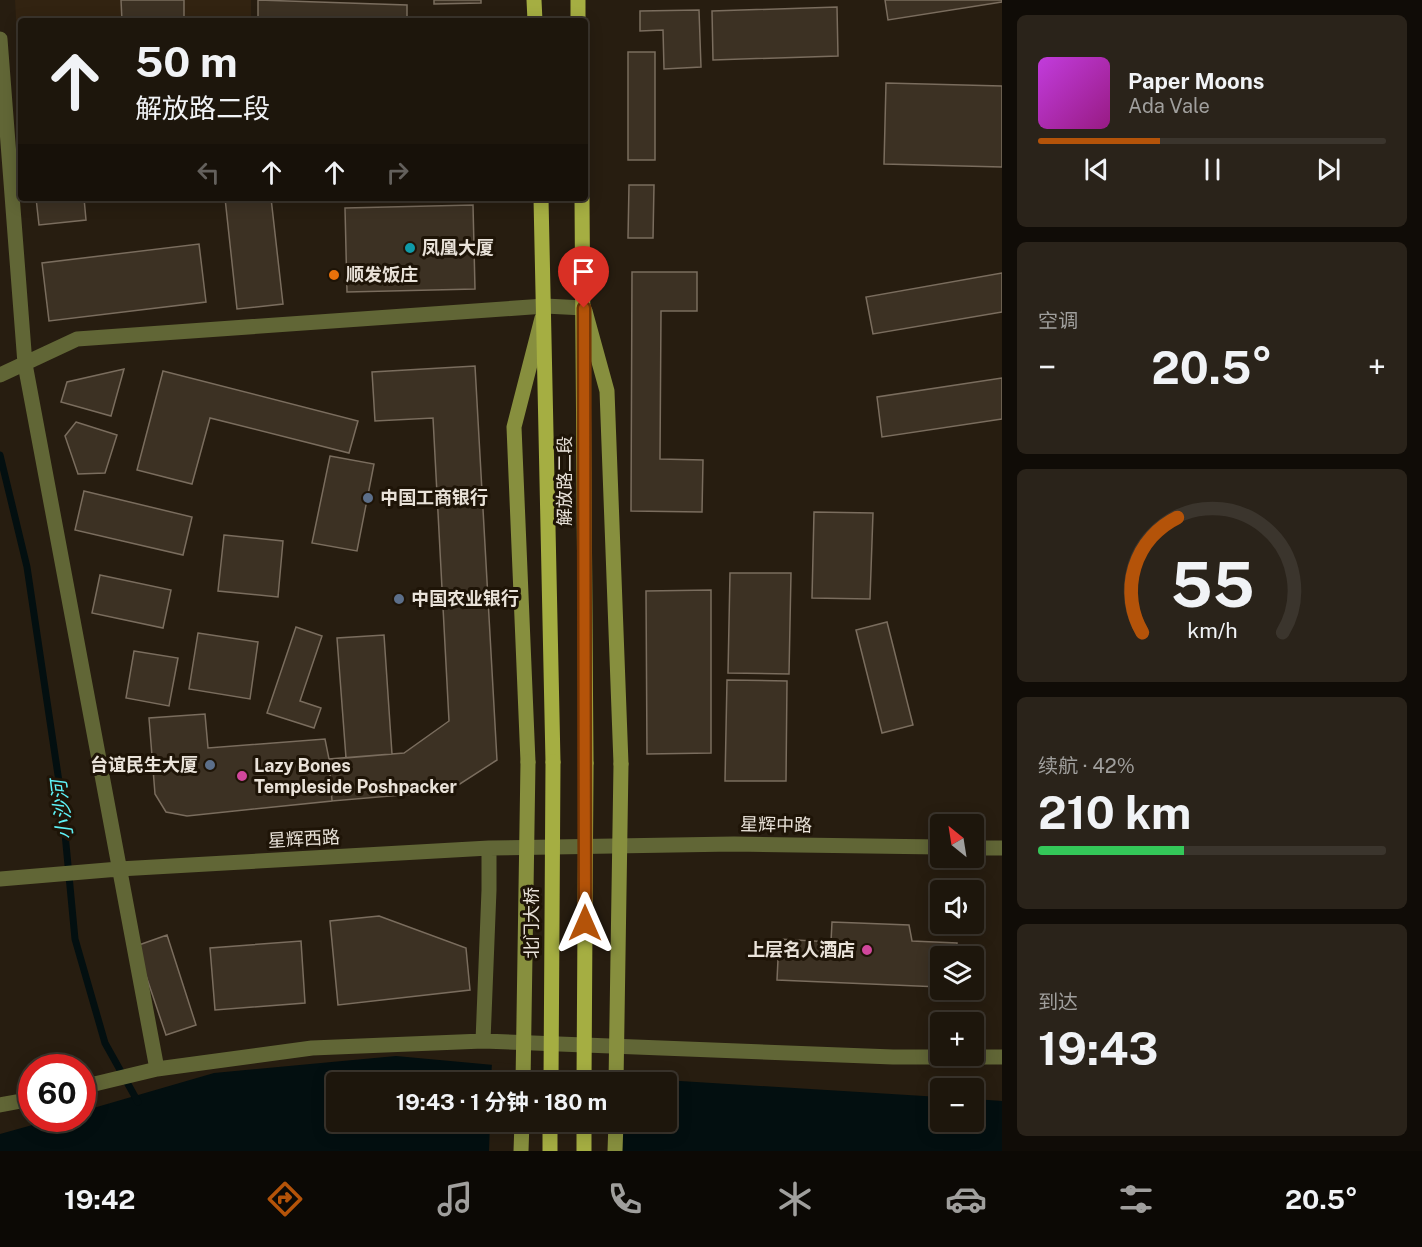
<!DOCTYPE html>
<html lang="zh">
<head>
<meta charset="utf-8">
<style>
	:root { --surface:#1d160c; --page:#2a231a; --text:#f1f3f6; --muted:#a09f9d; --line:#3b352d; --accent:#b45309 }
	body { margin:0; font-family:"Public Sans","Noto Sans SC",sans-serif; background:var(--page); color:var(--text); height:100vh; display:flex; flex-direction:column; font-size:22px; white-space:nowrap }
	* { box-sizing:border-box; margin:0 }
	p { font-size:20px; color:var(--muted) }
	.icon { flex:none; width:33px; height:33px; fill:none; stroke:currentColor; stroke-width:2; stroke-linecap:round; stroke-linejoin:round }
	.map { position:relative; flex:1; overflow:hidden }
	.details { display:flex; flex-direction:column; gap:15px; padding:15px; background:#100c07; width:420px }
	.details>* { flex:none }
	.hud { position:absolute; left:18px; top:18px; width:570px; height:183px; border-radius:6px; box-shadow:0 3px 15px #0003,0 0 0 2px var(--line); background:#1d160c; color:var(--text); overflow:hidden }
	.needle { width:39px; rotate:330deg }
	.buttons { position:absolute; left:930px; top:814px; display:grid; gap:12px }
	.buttons a { display:grid; place-items:center; width:54px; height:54px; border-radius:6px; background:var(--surface); box-shadow:0 3px 15px #0003,0 0 0 2px var(--line); font-size:30px }
	.speed { position:absolute; left:18px; top:1054px; display:flex; gap:12px; font-size:30px; font-weight:700; text-align:center }
	.speed>* { display:grid; place-content:center; width:78px; height:78px; border-radius:50%; background:var(--surface); box-shadow:0 3px 15px #0003,0 0 0 2px var(--line); line-height:1 }
	.speed .limit { border:9px solid #d22; background:#fff; color:#111 }
	.pin { position:absolute; display:grid; place-items:center; width:51px; height:51px; color:#fff; margin:-62px -26px; border-radius:50% 50% 50% 0; rotate:-45deg; box-shadow:0 0 6px #0007 }
	.pin .icon { rotate:45deg }
	.me { position:absolute; width:66px; margin:-33px; rotate:0deg; stroke-linejoin:round; filter:drop-shadow(0 0 4px #0008) }
	.turn { display:flex; align-items:center; gap:21px; height:126px; padding:0 18px; font-size:27px }
	.turn .icon { width:78px; height:78px; stroke-width:2.5 }
	.turn b { display:block; font-size:42px; line-height:51px }
	.lanes { display:flex; align-items:center; height:57px; padding:0 18px; background:#0003; justify-content:center; gap:30px; direction:ltr }
	.lanes .off { opacity:.35 }
	.big { font-size:45px; font-weight:700; line-height:1.1 }
	.details .tile { flex:1; display:flex; flex-direction:column; justify-content:center; gap:9px; min-width:0; padding:0 21px; border-radius:9px; background:var(--page) }
	.details .dial { align-items:center; gap:0 }
	.dial svg { height:156px; overflow:visible; fill:none; stroke:var(--line); stroke-width:7; stroke-linecap:round; text-anchor:middle }
	.dial text { fill:var(--text); stroke:none }
	.song { display:flex; align-items:center; gap:18px }
	.cover { width:72px; height:72px; border-radius:9px; background:linear-gradient(135deg,hsl(290 70% 55%),hsl(310 70% 35%)) }
	.played { height:6px; border-radius:3px; background:linear-gradient(90deg,var(--accent) 35%,var(--line) 35%) }
	.keys { display:flex; justify-content:space-around; direction:ltr }
	.heat { display:flex; justify-content:space-between; align-items:center; font-size:33px; direction:ltr }
	.charge { height:9px; border-radius:4px; background:linear-gradient(90deg,#34c759 42%,var(--line) 0) }
	.trip { position:absolute; left:326px; top:1072px; width:351px; height:60px; border-radius:6px; background:var(--surface); box-shadow:0 3px 15px #0003,0 0 0 2px var(--line); font-weight:700; line-height:60px; text-align:center }
	.tabs { display:flex; height:96px; justify-content:space-around; align-items:center; background:#0c0905; color:var(--muted) }
	.tabs .icon { width:42px; height:42px }
	.tabs .current { color:var(--accent) }
	.tabs b { font-size:27px; color:var(--text) }
	main { display:flex; flex:1; min-height:0 }
	.map>svg:first-child { display:block }
	.built { fill:#322311 }
	.water { fill:#030f10; fill-rule:evenodd }
	.pier { fill:#271d10 }
	.lines { fill:none; stroke-linecap:round; stroke-linejoin:round }
	.stream { stroke:#030f10; stroke-width:7 }
	.building { fill:#3c3123; stroke:#7a6d5e; stroke-width:1.5 }
	.street { stroke:#616636; stroke-width:15 }
	.secondary { stroke:#878f3e; stroke-width:15 }
	.primary { stroke:#a5ae42; stroke-width:15 }
	.secondary-bridge { stroke:#878f3e; stroke-width:15 }
	.primary-bridge { stroke:#a5ae42; stroke-width:15 }
	.route-casing { stroke:#753606; stroke-width:15 }
	.route { stroke:#b45309; stroke-width:10 }
	.culture-dot { fill:#0f9aa8; stroke:#1e1407; stroke-width:2 }
	.food-dot { fill:#e8710a; stroke:#1e1407; stroke-width:2 }
	.service-dot { fill:#5c6f8a; stroke:#1e1407; stroke-width:2 }
	.hotel-dot { fill:#d1479c; stroke:#1e1407; stroke-width:2 }
	.labels { text-anchor:middle; stroke-width:6; stroke-linejoin:round; paint-order:stroke }
	.poi-label { font-size:18px; font-weight:bold; fill:#e9e2d9; stroke:#1e1407; text-anchor:start }
	.street-label { font-size:18px; fill:#e9e2d9; stroke:#1e1407 }
	.water-label { font-size:20px; font-style:italic; fill:#5ef3f8; stroke:#1e1407 }
</style>
</head>
<body>
<main>
<div class="map">
<svg width="1002" height="1151" viewBox="0 0 1002 1151">
	<rect width="100%" height="100%" fill="#271d10"/>
	<!-- built -->
	<path class="built" d="M 15,0 L 251,0 L 251,21 L 21,21 L 21,112 Z"/>
	<!-- water -->
	<path class="water" d="M 396,1056 L 648,1079 L 940,1097 L 940,1122 L 974,1122 L 974,1099 L 1002,1101 L 1002,1151 L 0,1151 L 0,1134 L 54,1119 L 82,1119 L 83,1111 L 214,1073 ZM 336,1083 L 666,1083 L 666,1122 L 336,1122 Z"/>
	<!-- pier -->
	<path class="pier" d="M 492,1062 L 625,1074 L 624,1083 L 491,1083 Z
		M 490,1122 L 623,1122 L 622,1151 L 489,1151 Z"/>
	<g class="lines">
		<!-- stream -->
		<path class="stream" d="M 0,455 L 27,567 L 62,802 L 75,939 L 105,1043 L 138,1102"/>
	</g>
	<!-- building -->
	<path class="building" d="M 121,0 L 184,0 L 184,21 L 122,21 Z
		M 258,0 L 407,5 L 407,21 L 258,21 Z
		M 434,0 L 481,0 L 481,3 L 434,4 Z
		M 885,0 L 1002,0 L 1002,2 L 888,20 Z
		M 837,7 L 838,56 L 713,60 L 712,11 Z
		M 699,10 L 701,67 L 664,69 L 663,30 L 640,31 L 640,11 Z
		M 628,52 L 655,52 L 655,160 L 628,160 Z
		M 886,83 L 1002,86 L 1002,167 L 884,164 Z
		M 629,185 L 654,185 L 653,238 L 628,238 Z
		M 36,198 L 84,198 L 86,220 L 39,225 Z
		M 225,198 L 271,198 L 283,304 L 237,309 Z
		M 473,205 L 475,289 L 347,292 L 345,208 Z
		M 199,244 L 206,302 L 49,321 L 42,263 Z
		M 632,272 L 697,272 L 697,311 L 661,311 L 660,459 L 703,460 L 702,512 L 631,511 Z
		M 1002,273 L 1002,312 L 873,334 L 866,297 Z
		M 475,366 L 497,760 L 449,791 L 332,801 L 329,759 L 404,753 L 449,721 L 433,418 L 375,421 L 372,372 Z
		M 124,369 L 111,416 L 61,402 L 67,382 Z
		M 163,371 L 358,421 L 349,453 L 210,418 L 192,484 L 137,470 Z
		M 1002,378 L 1002,419 L 882,437 L 877,397 Z
		M 76,422 L 117,435 L 105,473 L 78,474 L 65,436 Z
		M 330,456 L 374,464 L 357,551 L 312,543 Z
		M 84,491 L 192,517 L 183,555 L 75,530 Z
		M 814,512 L 873,513 L 870,599 L 812,598 Z
		M 224,535 L 283,541 L 278,597 L 218,591 Z
		M 730,573 L 791,573 L 789,674 L 728,673 Z
		M 100,575 L 171,590 L 163,628 L 92,613 Z
		M 711,590 L 711,753 L 647,754 L 646,591 Z
		M 887,622 L 913,725 L 882,733 L 856,630 Z
		M 296,627 L 322,636 L 300,701 L 321,708 L 314,728 L 267,713 Z
		M 198,633 L 258,642 L 250,699 L 189,689 Z
		M 384,635 L 392,754 L 346,758 L 337,638 Z
		M 134,651 L 178,658 L 169,706 L 126,698 Z
		M 727,680 L 787,681 L 786,781 L 725,781 Z
		M 205,714 L 208,748 L 325,739 L 329,759 L 332,801 L 187,816 L 166,812 L 155,794 L 149,718 Z
		M 379,916 L 466,948 L 470,990 L 338,1005 L 330,921 Z
		M 832,922 L 909,925 L 912,941 L 957,943 L 956,957 L 940,957 L 940,987 L 777,980 L 779,939 L 831,942 Z
		M 167,935 L 196,1025 L 166,1035 L 136,946 Z
		M 301,941 L 305,1003 L 215,1010 L 210,948 Z"/>
	<g class="lines">
		<!-- street -->
		<path class="street" d="M 0,39 L 25,364 L 157,1069
			M 0,375 L 77,339 L 545,306 L 584,308
			M 974,848 L 1002,848
			M 0,879 L 119,869 L 489,848 L 734,844 L 940,847
			M 483,1041 L 489,890 L 489,848
			M 82,1087 L 157,1069 L 312,1048 L 483,1041 L 893,1057 L 1002,1057
			M 0,1105 L 32,1099"/>
		<!-- secondary -->
		<path class="secondary" d="M 585,311 L 607,391 L 621,764
			M 528,762 L 514,427 L 542,318
			M 521,1151 L 522,1122
			M 615,1151 L 616,1122"/>
		<!-- primary -->
		<path class="primary" d="M 534,0 L 535,21
			M 578,0 L 578,21
			M 541,198 L 553,762
			M 582,198 L 586,763
			M 550,1151 L 550,1122
			M 584,1151 L 584,1122"/>
		<!-- secondary-bridge -->
		<path class="secondary-bridge" d="M 523,1083 L 528,762
			M 616,1083 L 621,764"/>
		<!-- primary-bridge -->
		<path class="primary-bridge" d="M 551,1083 L 553,762
			M 584,1083 L 586,763"/>
	</g>
	<g class="lines">
		<!-- route casing -->
		<g class="route-casing">
			<path id="route" d="M 584,308 L 585,923"/>
		</g>
		<!-- route -->
		<use href="#route" class="route"/>
	</g>
	<!-- markers -->
	<circle class="culture-dot" cx="410" cy="248" r="6"/>
	<circle class="food-dot" cx="334" cy="275" r="6"/>
	<g class="service-dot">
		<circle cx="368" cy="498" r="6"/>
		<circle cx="399" cy="599" r="6"/>
		<circle cx="210" cy="765" r="6"/>
	</g>
	<g class="hotel-dot">
		<circle cx="242" cy="776" r="6"/>
		<circle cx="867" cy="950" r="6"/>
	</g>
	<g class="labels">
		<!-- poi labels -->
		<g class="poi-label">
			<text x="422" y="254">凤凰大厦</text>
			<text x="346" y="281">顺发饭庄</text>
			<text x="380" y="504">中国工商银行</text>
			<text x="411" y="605">中国农业银行</text>
			<text x="198" y="771" text-anchor="end">台谊民生大厦</text>
			<text x="254" y="772">Lazy Bones<tspan x="254" dy="21">Templeside Poshpacker</tspan></text>
			<text x="855" y="956" text-anchor="end">上层名人酒店</text>
		</g>
		<!-- street labels -->
		<g class="street-label">
			<text transform="translate(565 481) rotate(-90)" y="6">解放路二段</text>
			<text transform="translate(776 825) rotate(1)" y="6">星辉中路</text>
			<text transform="translate(304 839) rotate(-3)" y="6">星辉西路</text>
			<text transform="translate(532 923) rotate(-90)" y="6">北门大桥</text>
		</g>
		<!-- water labels -->
		<g class="water-label">
			<text transform="translate(62 810) rotate(-97)" y="7">小沙河</text>
		</g>
	</g>
</svg>
<div class="buttons">
<a><svg class="needle" viewBox="-14 -14 28 28"><path d="M0-13l5 13h-10z" fill="#e53935"/><path d="M0 13l5-13h-10z" fill="#a09f9d"/></svg></a>
<a><svg class="icon" aria-label="sound" viewBox="0 0 24 24"><path d="M4 9h4l5-4v14l-5-4H4zM17 9q2 3 0 6"/></svg></a>
<a><svg class="icon" aria-label="layers" viewBox="0 0 24 24"><path d="M12 4l9 5-9 5-9-5zM3 14l9 5 9-5"/></svg></a>
<a>+</a>
<a>−</a>
</div>
<div class="speed"><div class="limit">60</div></div>
<div class="pin" style="left:584px;top:308px;background:#d93025"><svg class="icon" aria-label="arrive" viewBox="0 0 24 24"><path d="M6 21V4h12l-3 4 3 4H6"/></svg></div>
<svg class="me" style="left:585px;top:923px" viewBox="-20 -20 40 40"><path d="M0-17L14 15 0 8-14 15z" fill="#b45309" stroke="#fff" stroke-width="4"/></svg>
<div class="trip">19:43 · 1 分钟 · 180 m</div>
<div class="hud">
<div class="turn"><svg class="icon" aria-label="ahead" viewBox="0 0 24 24"><path d="M12 20V5M6 11l6-6 6 6"/></svg><div><b>50 m</b>解放路二段</div></div>
<div class="lanes"><svg class="icon off" aria-label="left" viewBox="0 0 24 24"><path d="M17 20v-9H6M10 6l-5 5 5 5"/></svg><svg class="icon" aria-label="ahead" viewBox="0 0 24 24"><path d="M12 20V5M6 11l6-6 6 6"/></svg><svg class="icon" aria-label="ahead" viewBox="0 0 24 24"><path d="M12 20V5M6 11l6-6 6 6"/></svg><svg class="icon off" aria-label="right" viewBox="0 0 24 24"><path d="M7 20v-9h11M14 6l5 5-5 5"/></svg></div>
</div>
</div>
<section class="details">
<div class="tile">
<div class="song"><i class="cover"></i><div><b>Paper Moons</b><p>Ada Vale</p></div></div>
<div class="played"></div>
<div class="keys"><svg class="icon" aria-label="previous" viewBox="0 0 24 24"><path d="M18 5L8 12l10 7zM5 5v14"/></svg><svg class="icon" aria-label="pause" viewBox="0 0 24 24"><path d="M8 5v14M16 5v14"/></svg><svg class="icon" aria-label="next" viewBox="0 0 24 24"><path d="M6 5l10 7-10 7zM19 5v14"/></svg></div>
</div>
<div class="tile"><p>空调</p>
<div class="heat"><a>−</a><b class="big">20.5°</b><a>+</a></div>
</div>
<div class="tile dial"><svg viewBox="0 0 100 80">
<path d="M14 69A42 42 0 1 1 86 69"/>
<path d="M14 69A42 42 0 0 1 32 10" stroke="#b45309"/>
<text x="50" y="56" font-size="32" font-weight="700">55</text>
<text x="50" y="72" font-size="11">km/h</text>
</svg></div>
<div class="tile"><p>续航 · 42%</p><b class="big">210 km</b><div class="charge"></div></div>
<div class="tile"><p>到达</p><b class="big">19:43</b></div>
</section>
</main>
<nav class="tabs">
<b>19:42</b>
<svg class="icon current" aria-label="directions" viewBox="0 0 24 24"><path d="M12 3l9 9-9 9-9-9zM9 14v-3h6M13 9l2 2-2 2"/></svg>
<svg class="icon" aria-label="music" viewBox="0 0 24 24"><path d="M9 18V5l10-2v13"/><circle cx="6" cy="18" r="3"/><circle cx="16" cy="16" r="3"/></svg>
<svg class="icon" aria-label="phone" viewBox="0 0 24 24"><path d="M5 4h4l2 5-3 2q2 4 5 5l2-3 5 2v4C11 20 4 13 5 4z"/></svg>
<svg class="icon" aria-label="climate" viewBox="0 0 24 24"><path d="M12 3v18M4 7l16 10M4 17L20 7"/></svg>
<svg class="icon" aria-label="car" viewBox="0 0 24 24"><path d="M5 17H2v-5l4-1 3-4h7l3 4 3 1v5h-3M9 17h6M6 11h13"/><circle cx="7" cy="17" r="2"/><circle cx="17" cy="17" r="2"/></svg>
<svg class="icon" aria-label="filters" viewBox="0 0 24 24"><path d="M4 7h16M4 17h16"/><circle cx="9" cy="7" r="2"/><circle cx="15" cy="17" r="2"/></svg>
<b>20.5°</b>
</nav>
</body>
</html>
